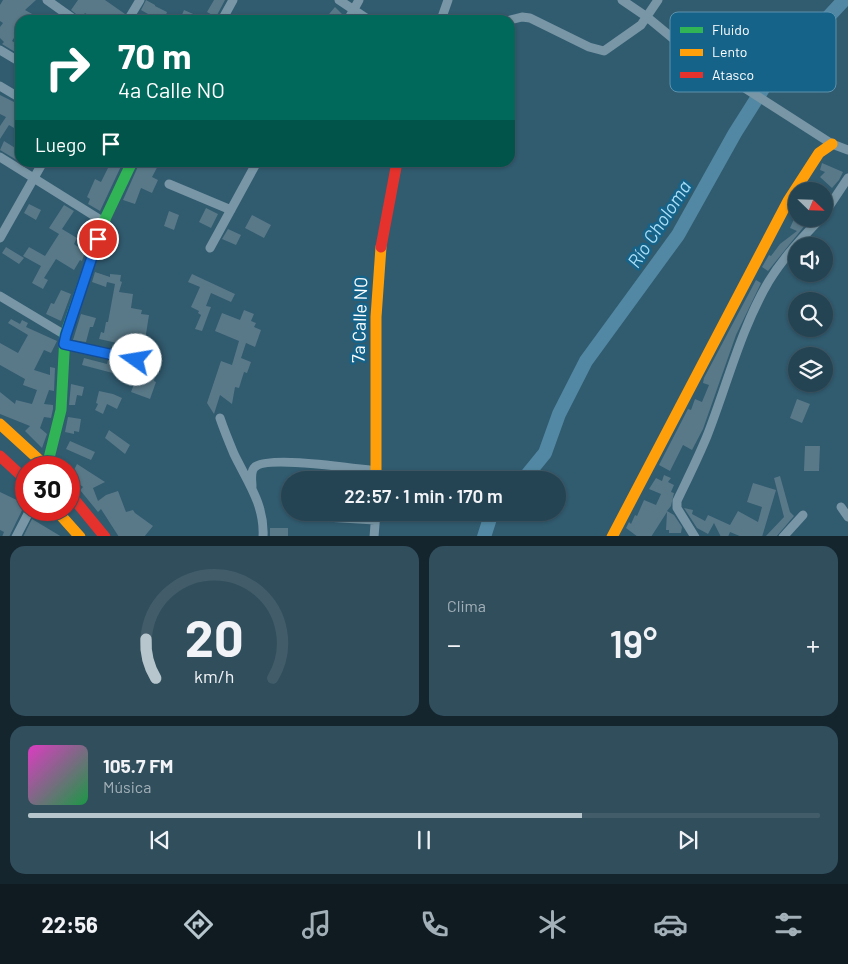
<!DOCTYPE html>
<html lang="es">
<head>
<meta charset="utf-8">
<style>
	:root { --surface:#254453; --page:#314e5d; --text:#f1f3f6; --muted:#a3b0b8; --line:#425c6a; --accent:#b7c6cd }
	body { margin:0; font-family:Barlow,sans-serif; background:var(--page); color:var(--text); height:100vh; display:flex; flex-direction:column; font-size:19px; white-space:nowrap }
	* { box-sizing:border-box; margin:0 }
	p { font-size:16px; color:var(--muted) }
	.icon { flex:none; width:28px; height:28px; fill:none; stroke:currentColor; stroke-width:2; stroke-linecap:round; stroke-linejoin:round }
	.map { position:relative; height:536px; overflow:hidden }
	.side { display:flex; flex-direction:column; gap:10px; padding:10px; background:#14252e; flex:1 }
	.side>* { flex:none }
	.banner { position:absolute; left:15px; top:15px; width:500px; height:152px; border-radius:15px; box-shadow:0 1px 4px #0004,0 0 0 1px var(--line); background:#00695c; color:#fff; overflow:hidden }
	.needle { width:32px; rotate:113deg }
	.fabs { position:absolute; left:788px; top:182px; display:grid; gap:10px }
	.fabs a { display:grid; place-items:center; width:45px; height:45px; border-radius:50%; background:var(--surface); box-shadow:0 1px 4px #0004,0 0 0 1px var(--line); font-size:25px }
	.speed { position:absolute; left:15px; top:456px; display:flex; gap:10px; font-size:25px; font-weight:700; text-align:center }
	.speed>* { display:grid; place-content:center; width:65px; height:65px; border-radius:50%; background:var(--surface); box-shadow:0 1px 4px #0004,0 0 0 1px var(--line); line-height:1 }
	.speed .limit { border:8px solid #d22; background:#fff; color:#111 }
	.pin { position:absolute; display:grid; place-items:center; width:42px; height:42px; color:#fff; margin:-21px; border:2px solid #fff; border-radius:50%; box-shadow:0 1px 5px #0007 }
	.me { position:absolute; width:55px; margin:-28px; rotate:283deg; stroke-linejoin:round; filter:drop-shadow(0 0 4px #0008) }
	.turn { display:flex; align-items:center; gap:18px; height:105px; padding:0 20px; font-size:22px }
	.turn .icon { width:65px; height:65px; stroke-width:2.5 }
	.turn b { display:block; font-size:35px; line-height:42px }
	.then { display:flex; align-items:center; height:48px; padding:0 20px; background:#0003; gap:10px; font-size:19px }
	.big { font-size:38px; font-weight:600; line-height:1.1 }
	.side .card { flex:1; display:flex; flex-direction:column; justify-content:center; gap:8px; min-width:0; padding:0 18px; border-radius:15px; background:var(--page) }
	.side .dial { align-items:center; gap:0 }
	.dial svg { height:130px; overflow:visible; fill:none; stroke:var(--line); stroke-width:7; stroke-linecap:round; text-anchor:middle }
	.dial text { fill:var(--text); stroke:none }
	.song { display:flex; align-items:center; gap:15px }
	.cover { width:60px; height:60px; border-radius:8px; background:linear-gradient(135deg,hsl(310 70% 55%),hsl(140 70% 35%)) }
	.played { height:5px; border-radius:2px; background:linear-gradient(90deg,var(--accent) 70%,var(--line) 70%) }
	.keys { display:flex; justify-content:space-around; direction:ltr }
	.heat { display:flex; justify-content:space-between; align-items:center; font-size:28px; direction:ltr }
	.side .tiles { flex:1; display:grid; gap:10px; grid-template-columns:1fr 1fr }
	.card:last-child { grid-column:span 2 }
	.trip { position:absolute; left:281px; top:471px; width:285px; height:50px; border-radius:25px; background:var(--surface); box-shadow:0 1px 4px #0004,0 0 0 1px var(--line); font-weight:600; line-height:50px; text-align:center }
	.tab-bar { display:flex; height:80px; justify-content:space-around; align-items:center; background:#0f1b21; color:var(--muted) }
	.tab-bar .icon { width:35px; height:35px }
	.tab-bar .on { color:var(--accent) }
	.tab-bar b { font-size:22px; color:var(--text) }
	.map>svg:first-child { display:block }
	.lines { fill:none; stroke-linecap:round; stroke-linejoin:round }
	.river { stroke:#5288a3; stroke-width:14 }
	.building { fill:#597988 }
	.street { stroke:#7896a5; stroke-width:9 }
	.fast { stroke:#30b455; stroke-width:11 }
	.slow { stroke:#ff9f0a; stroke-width:11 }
	.jam { stroke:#e5322d; stroke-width:11 }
	.route-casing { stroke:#114b97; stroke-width:12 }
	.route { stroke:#1a73e8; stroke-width:9 }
	.labels { text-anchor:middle; stroke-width:5; stroke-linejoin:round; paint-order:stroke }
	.street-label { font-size:18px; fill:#fff; stroke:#16638a }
	.water-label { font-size:19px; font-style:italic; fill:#aadef6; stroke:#16638a }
	.key { fill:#16638a; stroke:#5c92ad; stroke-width:1 }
	.key-label { font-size:14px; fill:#fff }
</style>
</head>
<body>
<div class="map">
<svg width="848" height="537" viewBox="0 0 848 537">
	<rect width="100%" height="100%" fill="#315b6f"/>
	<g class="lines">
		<!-- river -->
		<path class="river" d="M 523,480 L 545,453 L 559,414 L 586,361 L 678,235 L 735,133 L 766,84 L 844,0
			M 484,537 L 492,512"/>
	</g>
	<!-- building -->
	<path class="building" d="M 3,0 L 36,0 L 25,10 L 43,20 L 20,20 L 20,28 L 12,41 L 20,46 L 20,55 L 2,44 L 4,42 L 0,38 L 0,27 L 3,23 L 0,21 L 0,5 Z
		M 78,0 L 105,0 L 125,14 L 121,20 L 95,20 L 85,13 L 81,18 L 71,10 Z
		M 146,0 L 155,5 L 155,6 L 167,12 L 164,20 L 154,20 L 155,18 L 141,10 Z
		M 214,0 L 225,0 L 216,17 L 207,12 Z
		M 335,7 L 343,15 L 338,20 L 324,20 Z
		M 184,10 L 207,20 L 188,20 L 181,17 Z
		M 0,95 L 20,105 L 20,117 L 14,128 L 9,125 L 0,139 L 0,126 L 6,117 L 0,114 Z
		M 4,141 L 20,151 L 20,162 L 0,150 Z
		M 111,162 L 123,162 L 100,211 L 88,204 L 90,199 L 87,197 L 95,179 L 101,182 Z
		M 140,162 L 160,162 L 152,177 L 158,180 L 152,193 L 141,188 L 135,204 L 123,200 Z
		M 822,163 L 843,172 L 839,180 L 832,188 L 820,177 L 825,172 L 820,170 Z
		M 29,204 L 41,210 L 36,220 L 24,213 Z
		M 64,205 L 74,211 L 62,229 L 77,238 L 74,244 L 85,252 L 82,261 L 80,260 L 74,270 L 56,259 L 44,278 L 48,280 L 43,289 L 32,283 L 41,266 L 23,256 L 29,247 L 45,256 L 59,234 L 49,228 Z
		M 206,208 L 218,214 L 211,228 L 199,222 Z
		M 169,211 L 179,215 L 174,230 L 164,226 Z
		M 252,215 L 271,225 L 264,238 L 245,228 Z
		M 794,219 L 810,219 L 768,271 L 762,267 L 769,255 L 771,256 L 780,244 L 797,231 L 790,228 Z
		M 228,229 L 241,235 L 236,245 L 222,239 Z
		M 6,247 L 24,258 L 19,264 L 2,253 Z
		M 95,272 L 110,277 L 110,274 L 121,275 L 120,281 L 122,282 L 119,292 L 133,294 L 131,308 L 142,310 L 141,314 L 149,315 L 143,353 L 158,356 L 154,381 L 156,382 L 150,399 L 131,392 L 136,379 L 82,365 L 84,358 L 107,364 L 108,360 L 115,362 L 114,366 L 142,373 L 144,361 L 138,354 L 124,351 L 126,345 L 99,339 L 101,332 L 104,333 L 106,322 L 108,322 L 115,284 L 107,282 L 106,287 L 92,282 Z
		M 192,274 L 235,294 L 231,302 L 211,293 L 206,306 L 211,307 L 202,331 L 195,329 L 201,315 L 198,313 L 199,311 L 191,307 L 200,287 L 188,282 Z
		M 756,280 L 761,283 L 736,335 L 703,429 L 692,450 L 683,445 L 670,471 L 659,465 L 688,409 L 691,410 L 695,399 L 702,402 L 709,385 L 703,383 L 704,378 Z
		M 61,290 L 71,294 L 61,321 L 46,314 L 51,303 L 54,304 Z
		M 244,310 L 254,314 L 251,321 L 256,323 L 254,327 L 261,330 L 255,347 L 246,343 L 241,358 L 251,362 L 247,373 L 244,372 L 239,388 L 235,387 L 232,404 L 220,395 L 214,414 L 207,403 L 221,361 L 232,365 L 239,341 L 215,331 L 222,313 L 240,320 Z
		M 81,314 L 96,318 L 93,327 L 90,327 L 86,342 L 73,340 Z
		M 11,319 L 20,324 L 22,320 L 28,323 L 26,327 L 57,341 L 51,353 L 44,350 L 34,370 L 50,375 L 50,367 L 55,368 L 54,391 L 49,390 L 44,404 L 53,405 L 53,409 L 51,418 L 44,417 L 40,428 L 47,434 L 42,448 L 25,431 L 30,426 L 0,414 L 0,392 L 15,404 L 16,400 L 32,404 L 37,390 L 23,385 L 25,379 L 0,365 L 0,343 L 18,353 L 28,335 L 8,323 Z
		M 71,384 L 84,387 L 82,396 L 77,395 L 75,405 L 69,405 Z
		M 99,391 L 113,394 L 122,398 L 117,409 L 107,404 L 103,414 L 95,410 L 98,404 L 96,403 Z
		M 797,399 L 810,404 L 802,423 L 790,418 Z
		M 68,417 L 81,419 L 79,432 L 74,431 L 74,434 L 65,432 Z
		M 109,430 L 130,445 L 125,454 L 105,438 Z
		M 70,441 L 95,452 L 91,460 L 66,449 Z
		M 805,446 L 820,446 L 819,471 L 804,471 Z
		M 77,464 L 105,482 L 93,488 L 98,501 L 106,495 L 118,491 L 126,512 L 133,510 L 135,513 L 153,526 L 144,537 L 119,537 L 101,509 L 98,512 L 80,490 L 83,487 L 75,481 L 78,476 L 72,474 Z
		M 664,475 L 671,478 L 668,482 L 674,485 L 671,492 L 674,493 L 671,506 L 667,511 L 674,515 L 682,527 L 681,533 L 669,533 L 669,530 L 666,530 L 667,512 L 651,537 L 638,537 L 626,528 L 629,522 L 631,524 L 635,515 L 637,516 L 644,500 L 656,505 L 661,494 L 649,489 L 656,478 L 662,481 Z
		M 780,476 L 790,512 L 794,516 L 776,537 L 765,537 L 784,517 L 774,478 Z
		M 753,483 L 776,490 L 762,537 L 742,537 L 730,532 L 728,537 L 721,537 L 714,523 L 708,534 L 697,528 L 684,508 L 693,510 L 692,514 L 705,521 L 708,515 L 730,525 L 738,511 L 758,522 L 762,507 L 747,502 Z
		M 0,492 L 25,504 L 9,537 L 2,537 L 4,532 L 0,530 Z
		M 32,519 L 62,537 L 23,537 Z
		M 270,528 L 288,528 L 288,537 L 270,537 Z"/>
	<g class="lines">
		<!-- street -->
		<path class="street" d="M 47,0 L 75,20
			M 339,0 L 369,20
			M 622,0 L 647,17 L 693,55 L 832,144 L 848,150
			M 128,20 L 140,0
			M 222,20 L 233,0
			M 348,20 L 359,0
			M 441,20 L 448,0
			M 510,20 L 522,17 L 530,18 L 589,47 L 604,51 L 641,25 L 658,0
			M 0,50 L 20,62
			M 0,86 L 20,98
			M 0,157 L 104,222
			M 169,184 L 231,210
			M 824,214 L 848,178
			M 0,238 L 43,162
			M 210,248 L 257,162
			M 0,296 L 65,335
			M 64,344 L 136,360
			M 220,418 C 224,430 229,442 234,454 C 247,481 265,505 263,537
			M 252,487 C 252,481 250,473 254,468 C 264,454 357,469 376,471
			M 841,507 L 848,517
			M 309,516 L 375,520
			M 16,537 L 30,510
			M 374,537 L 376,512
			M 695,537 L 677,508 L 677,501 C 687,480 698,458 707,436 C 727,385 741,328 769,281 C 783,258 802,238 820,219
			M 783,537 L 803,515"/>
		<!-- fast -->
		<path class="fast" d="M 47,466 L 61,410 L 65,335 L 106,217 L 132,162"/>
		<!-- slow -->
		<path class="slow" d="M 0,424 L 48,468
			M 376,480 L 376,317 L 381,247
			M 56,510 L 80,537
			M 612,537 L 788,201 L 819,153 L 832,144"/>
		<!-- jam -->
		<path class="jam" d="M 381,247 L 397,162
			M 0,456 L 26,480
			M 69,493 L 105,537"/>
	</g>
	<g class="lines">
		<!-- route casing -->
		<g class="route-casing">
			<path id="route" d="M 98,239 L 66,335 L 64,344 L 136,360"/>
		</g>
		<!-- route -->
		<use href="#route" class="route"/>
	</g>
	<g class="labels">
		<!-- street labels -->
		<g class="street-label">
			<text transform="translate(360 320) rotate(-88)" y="6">7a Calle NO</text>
		</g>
		<!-- water labels -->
		<g class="water-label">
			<text transform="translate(659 224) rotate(-57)" y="7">Río Choloma</text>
		</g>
	</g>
	<!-- legend -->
	<rect x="670" y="12" width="166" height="80" rx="8" class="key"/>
	<rect x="680" y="27" width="23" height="6" fill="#30b455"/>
	<rect x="680" y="49" width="23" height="7" fill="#ff9f0a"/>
	<rect x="680" y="72" width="23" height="6" fill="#e5322d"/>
	<g class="key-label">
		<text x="712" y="35">Fluido</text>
		<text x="712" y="57">Lento</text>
		<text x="712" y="80">Atasco</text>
	</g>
</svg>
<div class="fabs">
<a><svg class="needle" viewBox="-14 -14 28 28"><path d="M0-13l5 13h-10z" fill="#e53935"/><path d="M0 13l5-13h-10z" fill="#a3b0b8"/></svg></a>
<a><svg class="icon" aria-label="sound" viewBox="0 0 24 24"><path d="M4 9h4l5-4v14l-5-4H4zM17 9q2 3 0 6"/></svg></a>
<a><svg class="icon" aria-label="search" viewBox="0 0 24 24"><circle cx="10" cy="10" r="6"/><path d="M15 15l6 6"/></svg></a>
<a><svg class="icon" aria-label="layers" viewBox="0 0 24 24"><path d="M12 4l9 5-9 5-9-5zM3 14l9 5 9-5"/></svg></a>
</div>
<div class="speed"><div class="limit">30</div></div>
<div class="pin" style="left:98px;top:239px;background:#d93025"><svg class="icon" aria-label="arrive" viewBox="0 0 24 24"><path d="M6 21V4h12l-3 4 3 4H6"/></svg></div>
<svg class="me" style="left:136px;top:360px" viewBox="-20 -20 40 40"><circle r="19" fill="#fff"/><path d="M0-13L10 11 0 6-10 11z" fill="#1a73e8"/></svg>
<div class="trip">22:57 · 1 min · 170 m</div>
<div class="banner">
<div class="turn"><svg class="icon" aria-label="right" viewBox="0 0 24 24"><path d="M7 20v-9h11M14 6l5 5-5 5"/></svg><div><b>70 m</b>4a Calle NO</div></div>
<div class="then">Luego<svg class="icon" aria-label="arrive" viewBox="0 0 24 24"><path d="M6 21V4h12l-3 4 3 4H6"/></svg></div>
</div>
</div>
<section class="side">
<div class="tiles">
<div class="card dial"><svg viewBox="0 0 100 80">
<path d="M14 69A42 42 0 1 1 86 69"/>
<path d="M14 69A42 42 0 0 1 8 45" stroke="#b7c6cd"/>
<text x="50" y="56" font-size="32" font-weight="700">20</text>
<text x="50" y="72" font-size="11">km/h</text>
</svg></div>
<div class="card"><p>Clima</p>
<div class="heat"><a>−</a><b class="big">19°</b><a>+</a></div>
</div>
<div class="card">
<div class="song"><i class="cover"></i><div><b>105.7 FM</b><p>Música</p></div></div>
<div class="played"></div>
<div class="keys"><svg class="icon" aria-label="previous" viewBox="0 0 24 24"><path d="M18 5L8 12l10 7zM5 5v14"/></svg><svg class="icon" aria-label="pause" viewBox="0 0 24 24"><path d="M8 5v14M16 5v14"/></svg><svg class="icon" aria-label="next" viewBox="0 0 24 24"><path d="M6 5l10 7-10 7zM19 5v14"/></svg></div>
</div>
</div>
</section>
<nav class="tab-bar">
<b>22:56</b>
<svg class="icon on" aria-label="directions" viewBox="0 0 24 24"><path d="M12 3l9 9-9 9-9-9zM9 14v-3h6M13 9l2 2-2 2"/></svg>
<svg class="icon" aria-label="music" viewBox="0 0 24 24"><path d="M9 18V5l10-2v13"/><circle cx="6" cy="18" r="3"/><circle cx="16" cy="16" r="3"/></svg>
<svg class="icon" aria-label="phone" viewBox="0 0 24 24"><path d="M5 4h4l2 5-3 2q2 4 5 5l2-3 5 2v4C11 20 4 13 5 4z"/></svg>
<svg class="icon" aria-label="climate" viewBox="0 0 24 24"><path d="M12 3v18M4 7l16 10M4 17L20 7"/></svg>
<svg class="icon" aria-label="car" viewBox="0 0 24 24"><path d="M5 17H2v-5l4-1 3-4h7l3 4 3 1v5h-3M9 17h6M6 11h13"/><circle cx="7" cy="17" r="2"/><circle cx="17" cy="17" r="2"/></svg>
<svg class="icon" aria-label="filters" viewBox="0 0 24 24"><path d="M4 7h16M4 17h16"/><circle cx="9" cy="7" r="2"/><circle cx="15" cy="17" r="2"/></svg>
</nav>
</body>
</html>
